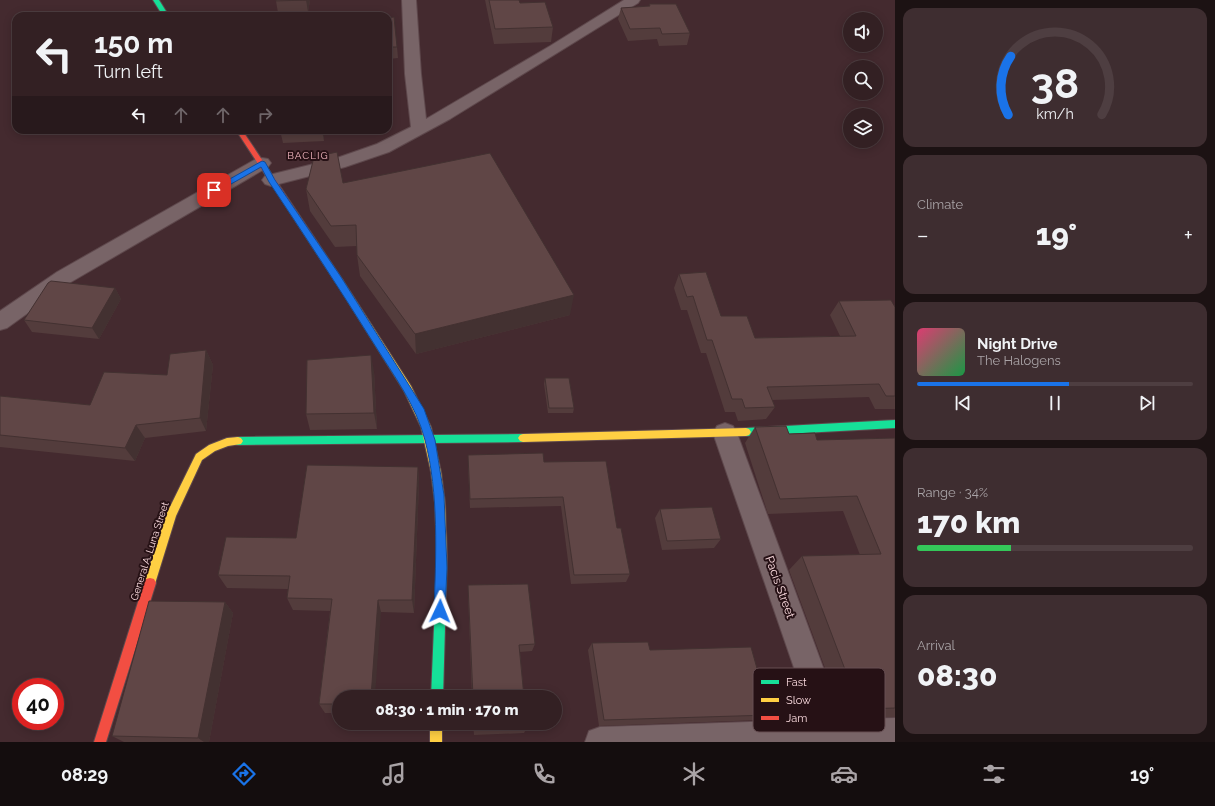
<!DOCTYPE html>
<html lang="en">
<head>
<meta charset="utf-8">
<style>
	:root { --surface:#332023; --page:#3e2d30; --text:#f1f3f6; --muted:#a9a3a6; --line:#4e3e41; --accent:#1a73e8 }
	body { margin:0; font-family:Raleway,sans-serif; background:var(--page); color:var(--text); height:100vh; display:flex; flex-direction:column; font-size:15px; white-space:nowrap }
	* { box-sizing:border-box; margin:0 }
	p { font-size:13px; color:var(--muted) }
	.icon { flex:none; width:22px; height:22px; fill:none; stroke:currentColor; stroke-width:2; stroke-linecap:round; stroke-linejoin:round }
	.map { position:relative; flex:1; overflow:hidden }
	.side { display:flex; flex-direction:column; gap:8px; padding:8px; background:#1c1213; width:320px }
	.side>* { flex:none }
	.banner { position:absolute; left:12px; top:12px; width:380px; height:122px; border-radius:12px; box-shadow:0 2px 10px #0003,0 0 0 1px var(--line); background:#332023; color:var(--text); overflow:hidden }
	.buttons { position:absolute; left:843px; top:12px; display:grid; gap:8px }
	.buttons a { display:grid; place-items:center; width:40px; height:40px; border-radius:50%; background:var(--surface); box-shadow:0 2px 10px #0003,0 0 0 1px var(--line); font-size:20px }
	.speed { position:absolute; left:12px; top:678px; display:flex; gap:8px; font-size:20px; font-weight:700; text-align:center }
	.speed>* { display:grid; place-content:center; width:52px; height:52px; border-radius:50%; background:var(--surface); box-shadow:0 2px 10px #0003,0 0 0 1px var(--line); line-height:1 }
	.speed .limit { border:6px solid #d22; background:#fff; color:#111 }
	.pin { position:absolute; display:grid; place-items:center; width:34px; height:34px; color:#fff; margin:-17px; border-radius:8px; box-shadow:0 2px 6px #0006 }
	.me { position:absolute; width:44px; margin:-22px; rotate:2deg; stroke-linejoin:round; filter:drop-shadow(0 0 3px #0008) }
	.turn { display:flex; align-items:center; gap:14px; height:84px; padding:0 16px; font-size:18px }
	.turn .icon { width:52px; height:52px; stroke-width:2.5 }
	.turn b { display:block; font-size:28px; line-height:34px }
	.lanes { display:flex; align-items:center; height:38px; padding:0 16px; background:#0003; justify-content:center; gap:20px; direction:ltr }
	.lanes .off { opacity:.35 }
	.big { font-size:30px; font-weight:800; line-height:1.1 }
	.side .tile { flex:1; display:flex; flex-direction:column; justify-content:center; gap:6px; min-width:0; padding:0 14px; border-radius:12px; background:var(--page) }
	.side .dial { align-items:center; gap:0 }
	.dial svg { height:104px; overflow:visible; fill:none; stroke:var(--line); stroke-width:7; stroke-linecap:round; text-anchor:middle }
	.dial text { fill:var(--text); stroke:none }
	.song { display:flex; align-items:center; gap:12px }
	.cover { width:48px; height:48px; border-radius:6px; background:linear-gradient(135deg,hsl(340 70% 55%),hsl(140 70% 35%)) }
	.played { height:4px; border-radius:2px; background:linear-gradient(90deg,var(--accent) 55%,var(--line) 55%) }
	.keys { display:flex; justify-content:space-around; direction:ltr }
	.heat { display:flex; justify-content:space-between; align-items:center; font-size:22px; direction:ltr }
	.charge { height:6px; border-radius:3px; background:linear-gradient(90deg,#34c759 34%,var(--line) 0) }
	.trip { position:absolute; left:332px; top:690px; width:230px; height:40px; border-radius:20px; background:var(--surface); box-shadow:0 2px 10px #0003,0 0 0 1px var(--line); font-weight:800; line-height:40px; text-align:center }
	.menu { display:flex; height:64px; justify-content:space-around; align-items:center; background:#140d0e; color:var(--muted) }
	.menu .icon { width:28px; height:28px }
	.menu .selected { color:var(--accent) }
	.menu b { font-size:18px; color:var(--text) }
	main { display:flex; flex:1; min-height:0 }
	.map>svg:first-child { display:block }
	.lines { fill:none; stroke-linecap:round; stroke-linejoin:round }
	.street-casing { stroke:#5e484c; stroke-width:2 }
	.fast-casing { stroke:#5e484c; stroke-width:2 }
	.slow-casing { stroke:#5e484c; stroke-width:2 }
	.jam-casing { stroke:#5e484c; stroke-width:2 }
	.street { fill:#786467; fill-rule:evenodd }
	.fast { fill:#16e098; fill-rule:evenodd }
	.slow { fill:#ffcf43; fill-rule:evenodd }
	.jam { fill:#f24e42; fill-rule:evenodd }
	.wall { fill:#533c3c }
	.shaded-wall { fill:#433131 }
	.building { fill:#604646; stroke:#433131 }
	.route { fill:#1a73e8; stroke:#114b97 }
	.labels { text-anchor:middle; stroke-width:4; stroke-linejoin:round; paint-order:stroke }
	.far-quarter-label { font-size:10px; letter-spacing:1px; fill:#f5b9c2; stroke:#261115 }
	.street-label { font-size:10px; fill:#fbdbdf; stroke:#261115 }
	.near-street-label { font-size:12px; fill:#fbdbdf; stroke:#261115 }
	.key { fill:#261115; stroke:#664e52; stroke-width:1 }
	.key-label { font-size:11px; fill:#fbdbdf }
</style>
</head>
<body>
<main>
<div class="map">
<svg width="895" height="742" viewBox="0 0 895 742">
	<rect width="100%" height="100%" fill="#442a2f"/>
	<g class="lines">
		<!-- street casing -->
		<g class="street-casing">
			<path id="street" d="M 402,0 L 416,0 L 421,74 L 426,119 L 550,46 L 624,0 L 640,0 L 638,3 L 450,119 L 389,152 L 345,167 L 271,186 L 265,184 L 262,180 L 265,176 L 334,159 L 377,144 L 411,127 L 405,74 Z
				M 262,158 L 268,159 L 271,163 L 268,167 L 71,282 L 7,328 L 0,330 L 0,311 L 57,272 L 256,159 Z
				M 725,423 L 733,426 L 737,433 L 842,719 L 895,718 L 895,742 L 585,742 L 589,731 L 600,727 L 812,720 L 713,433 L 717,426 Z"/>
		</g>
		<!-- fast casing -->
		<g class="fast-casing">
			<path id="fast" d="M 153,0 L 159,0 L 169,16 L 163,16 Z
				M 895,420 L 895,428 L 746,436 L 743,435 L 741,432 L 743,429 L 746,428 Z
				M 523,434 L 526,435 L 528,438 L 526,441 L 523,442 L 238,445 L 235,444 L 233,441 L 235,438 L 238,437 Z
				M 442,552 L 446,553 L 447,557 L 443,697 L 431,697 L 437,557 L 438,553 Z"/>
		</g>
		<!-- slow casing -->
		<g class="slow-casing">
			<path id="slow" d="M 339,278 L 342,279 L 411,386 L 431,427 L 441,472 L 445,503 L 447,557 L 446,561 L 442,562 L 438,561 L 437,557 L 435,503 L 431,472 L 421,427 L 404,391 L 335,281 Z
				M 746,428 L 749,429 L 751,432 L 749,435 L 746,436 L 523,442 L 520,441 L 518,438 L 520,435 L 523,434 Z
				M 238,437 L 241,438 L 243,441 L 241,444 L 228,446 L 215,451 L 202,460 L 176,516 L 154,587 L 150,588 L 146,587 L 144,583 L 166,515 L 196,454 L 209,445 L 227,438 Z
				M 430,723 L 442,723 L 442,742 L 430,742 Z"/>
		</g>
		<!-- jam casing -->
		<g class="jam-casing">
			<path id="jam" d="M 236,130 L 242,130 L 342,279 L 343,281 L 342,283 L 336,283 Z
				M 150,578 L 154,579 L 156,583 L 106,742 L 94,742 L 144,583 L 146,579 Z"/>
		</g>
		<!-- street -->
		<use href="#street" class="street"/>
		<!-- fast -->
		<use href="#fast" class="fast"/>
		<!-- slow -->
		<use href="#slow" class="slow"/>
		<!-- jam -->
		<use href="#jam" class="jam"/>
	</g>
	<!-- wall -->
	<path class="wall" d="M 310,0 L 308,12 L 278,13 L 276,1 Z
		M 485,0 L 519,0 L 520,3 L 553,27 L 551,42 L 494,44 Z
		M 649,4 L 690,33 L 687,45 L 659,46 L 657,39 L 628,41 L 618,19 L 621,8 L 649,6 Z
		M 388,18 L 397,47 L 398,58 L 388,59 Z
		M 280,130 L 324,130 L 324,141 L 283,143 Z
		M 343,183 L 570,315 L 416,354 L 360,276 L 357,255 L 357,246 L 335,247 L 310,211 L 306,189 Z
		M 679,274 L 721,316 L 755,338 L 840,336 L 830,315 L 839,301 L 895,307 L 895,409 L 875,409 L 869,397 L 772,400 L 775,407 L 766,419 L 738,421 L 735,412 L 725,412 L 706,353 L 701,353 L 687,310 L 681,310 L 674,288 Z
		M 115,288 L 121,299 L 99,339 L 32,332 L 24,320 Z
		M 206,350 L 213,365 L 206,431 L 145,438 L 135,461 L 0,447 L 0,396 L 90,405 L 167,375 Z
		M 374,371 L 377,429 L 310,430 L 306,414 Z
		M 545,378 L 574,408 L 573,413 L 548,413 L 544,384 Z
		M 755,427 L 817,440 L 895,438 L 895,717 L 843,717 L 789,570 L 802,556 L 860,555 L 843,511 L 768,514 L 745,443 Z
		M 468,455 L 544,462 L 617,528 L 630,574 L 626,582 L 571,584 L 561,506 L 470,508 L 468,465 Z
		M 418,467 L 419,483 L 414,613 L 381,612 L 339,697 L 339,713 L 325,713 L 319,704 L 330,611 L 293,610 L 287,598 L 288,589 L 227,588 L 218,575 L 296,538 Z
		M 660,509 L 721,539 L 714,548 L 662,550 L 655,518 Z
		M 468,585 L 535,644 L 532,651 L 520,652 L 524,697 L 472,697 L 468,593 Z
		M 225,602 L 233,613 L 209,742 L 124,742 L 112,736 Z
		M 592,643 L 650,650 L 770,715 L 761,720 L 599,726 L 588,650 Z
		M 473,723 L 526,723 L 527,727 L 524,733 L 474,735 Z"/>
	<!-- shaded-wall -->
	<path class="shaded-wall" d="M 306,0 L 310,0 L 308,12 Z
		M 322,130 L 324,130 L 324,141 Z
		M 115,288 L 121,299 L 99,339 L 92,328 Z
		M 574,295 L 570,315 L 416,354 L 415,334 Z
		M 206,350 L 213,365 L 206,431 L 200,418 Z
		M 371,355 L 374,371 L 377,429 L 374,413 Z
		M 136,425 L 145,438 L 135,461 L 125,448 Z
		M 418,467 L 419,483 L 414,613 L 412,600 Z
		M 378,600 L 381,612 L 375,697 L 371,697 Z
		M 225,602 L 233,613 L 209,742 L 204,742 L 198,738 Z"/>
	<!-- building -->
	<path class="building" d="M 276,0 L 306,0 L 276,1 Z
		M 489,0 L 519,0 L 520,3 L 545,2 L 553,27 L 495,29 Z
		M 649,4 L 676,4 L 690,33 L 662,34 L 660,28 L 630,29 L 621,8 L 650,6 Z
		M 394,17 L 397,47 L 388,47 L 388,18 Z
		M 280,130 L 315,130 L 280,132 Z
		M 337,152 L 343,183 L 490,153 L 574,295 L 415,334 L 357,255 L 356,225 L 331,226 L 306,189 L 314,157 Z
		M 706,272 L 721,316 L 747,316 L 755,338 L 856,336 L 839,301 L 891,300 L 895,307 L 895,396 L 886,396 L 879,384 L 767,387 L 775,407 L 745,408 L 742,399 L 732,399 L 712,340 L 707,340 L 693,296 L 687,297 L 679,274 Z
		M 51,281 L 115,288 L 92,328 L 24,320 L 48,283 Z
		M 206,350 L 200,418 L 136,425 L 125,448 L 0,435 L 0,396 L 90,405 L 104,372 L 167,375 L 170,354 Z
		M 371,355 L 374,413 L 306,414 L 307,360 Z
		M 545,378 L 569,378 L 574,408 L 549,408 Z
		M 786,426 L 789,434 L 815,433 L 817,440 L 895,438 L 895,708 L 860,709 L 802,556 L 881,554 L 857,496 L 780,499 L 755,427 Z
		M 543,453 L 544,462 L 606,461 L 617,528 L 621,528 L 630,574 L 574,575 L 563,497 L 470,499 L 468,455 Z
		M 307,465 L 418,467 L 412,600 L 378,600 L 371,697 L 339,697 L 339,704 L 319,704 L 332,599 L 287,598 L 290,576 L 218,575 L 226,537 L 296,538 Z
		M 712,507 L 721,539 L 667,541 L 660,509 Z
		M 528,584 L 535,644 L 519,645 L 524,697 L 473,697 L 468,585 Z
		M 149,601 L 225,602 L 198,738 L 112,736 Z
		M 648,642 L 650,650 L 751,647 L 770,715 L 604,720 L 592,643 Z
		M 474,723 L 526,723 L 527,727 L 474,729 Z"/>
	<!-- route -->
	<path class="route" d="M 262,161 L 265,162 L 275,180 L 341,277 L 424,409 L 435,440 L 444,495 L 447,568 L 445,611 L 444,615 L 440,617 L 436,615 L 434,611 C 436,555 439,494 425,440 C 416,405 394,376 376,347 C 341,291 305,236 269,182 L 261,167 L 217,192 L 211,192 L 210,190 Z"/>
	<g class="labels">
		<!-- far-quarter labels -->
		<g class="far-quarter-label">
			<text x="308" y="159">BACLIG</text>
		</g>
		<!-- street labels -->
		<g class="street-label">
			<text transform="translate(149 551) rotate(-72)" y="4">General A. Luna Street</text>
		</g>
		<!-- near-street labels -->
		<g class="near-street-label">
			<text transform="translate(780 587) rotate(70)" y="4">Pacis Street</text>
		</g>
	</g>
	<!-- legend -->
	<rect x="753" y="668" width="132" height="64" rx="6" class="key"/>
	<rect x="761" y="680" width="18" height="4" fill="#16e098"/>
	<rect x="761" y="698" width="18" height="4" fill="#ffcf43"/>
	<rect x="761" y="716" width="18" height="4" fill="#f24e42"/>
	<g class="key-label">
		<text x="786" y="686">Fast</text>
		<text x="786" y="704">Slow</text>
		<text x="786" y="722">Jam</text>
	</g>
</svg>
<div class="buttons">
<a><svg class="icon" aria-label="sound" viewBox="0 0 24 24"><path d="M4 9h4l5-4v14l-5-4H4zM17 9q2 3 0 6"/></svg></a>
<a><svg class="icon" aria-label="search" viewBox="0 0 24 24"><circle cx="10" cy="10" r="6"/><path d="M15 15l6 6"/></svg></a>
<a><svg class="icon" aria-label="layers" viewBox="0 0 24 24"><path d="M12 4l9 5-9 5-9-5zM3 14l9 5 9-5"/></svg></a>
</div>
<div class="speed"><div class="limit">40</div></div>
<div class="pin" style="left:214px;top:190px;background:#d93025"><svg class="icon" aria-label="arrive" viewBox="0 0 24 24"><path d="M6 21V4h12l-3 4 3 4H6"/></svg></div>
<svg class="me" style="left:440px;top:611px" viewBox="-20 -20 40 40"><path d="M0-17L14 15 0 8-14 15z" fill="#1a73e8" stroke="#fff" stroke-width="4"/></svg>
<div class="trip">08:30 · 1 min · 170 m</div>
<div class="banner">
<div class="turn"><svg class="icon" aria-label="left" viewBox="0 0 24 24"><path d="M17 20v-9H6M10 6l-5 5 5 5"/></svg><div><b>150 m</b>Turn left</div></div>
<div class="lanes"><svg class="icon" aria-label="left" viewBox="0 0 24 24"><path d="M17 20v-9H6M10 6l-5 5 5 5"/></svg><svg class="icon off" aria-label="ahead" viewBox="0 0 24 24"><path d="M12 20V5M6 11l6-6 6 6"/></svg><svg class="icon off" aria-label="ahead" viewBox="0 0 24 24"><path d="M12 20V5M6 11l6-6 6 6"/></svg><svg class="icon off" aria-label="right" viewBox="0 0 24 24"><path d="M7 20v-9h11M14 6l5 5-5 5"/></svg></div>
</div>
</div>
<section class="side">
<div class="tile dial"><svg viewBox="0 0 100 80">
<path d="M14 69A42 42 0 1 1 86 69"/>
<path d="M14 69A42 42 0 0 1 16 24" stroke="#1a73e8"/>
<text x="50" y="56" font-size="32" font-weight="700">38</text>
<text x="50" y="72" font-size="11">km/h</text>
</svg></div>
<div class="tile"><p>Climate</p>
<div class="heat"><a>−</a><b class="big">19°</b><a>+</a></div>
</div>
<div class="tile">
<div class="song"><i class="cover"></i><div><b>Night Drive</b><p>The Halogens</p></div></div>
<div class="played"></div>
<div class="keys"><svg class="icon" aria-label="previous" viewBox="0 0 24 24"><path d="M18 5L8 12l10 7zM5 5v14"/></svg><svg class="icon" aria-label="pause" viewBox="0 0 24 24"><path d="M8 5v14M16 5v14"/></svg><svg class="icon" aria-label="next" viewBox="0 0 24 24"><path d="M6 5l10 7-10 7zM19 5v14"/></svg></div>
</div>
<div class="tile"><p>Range · 34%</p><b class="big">170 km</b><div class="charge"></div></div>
<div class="tile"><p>Arrival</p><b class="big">08:30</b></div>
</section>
</main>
<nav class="menu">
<b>08:29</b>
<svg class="icon selected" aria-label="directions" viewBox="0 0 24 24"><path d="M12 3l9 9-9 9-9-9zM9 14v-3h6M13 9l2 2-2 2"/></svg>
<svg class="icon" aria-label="music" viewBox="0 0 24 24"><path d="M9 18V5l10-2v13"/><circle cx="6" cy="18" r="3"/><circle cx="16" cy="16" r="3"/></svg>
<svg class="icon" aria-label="phone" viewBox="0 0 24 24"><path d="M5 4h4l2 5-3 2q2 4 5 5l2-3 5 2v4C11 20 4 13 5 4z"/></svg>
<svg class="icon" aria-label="climate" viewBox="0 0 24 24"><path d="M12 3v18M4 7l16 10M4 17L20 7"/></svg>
<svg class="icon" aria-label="car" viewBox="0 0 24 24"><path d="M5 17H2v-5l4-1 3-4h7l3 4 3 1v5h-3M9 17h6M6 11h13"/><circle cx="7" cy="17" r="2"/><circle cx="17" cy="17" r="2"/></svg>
<svg class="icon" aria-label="filters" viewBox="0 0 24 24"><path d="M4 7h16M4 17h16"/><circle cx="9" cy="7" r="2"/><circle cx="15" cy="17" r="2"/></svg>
<b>19°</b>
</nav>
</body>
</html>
